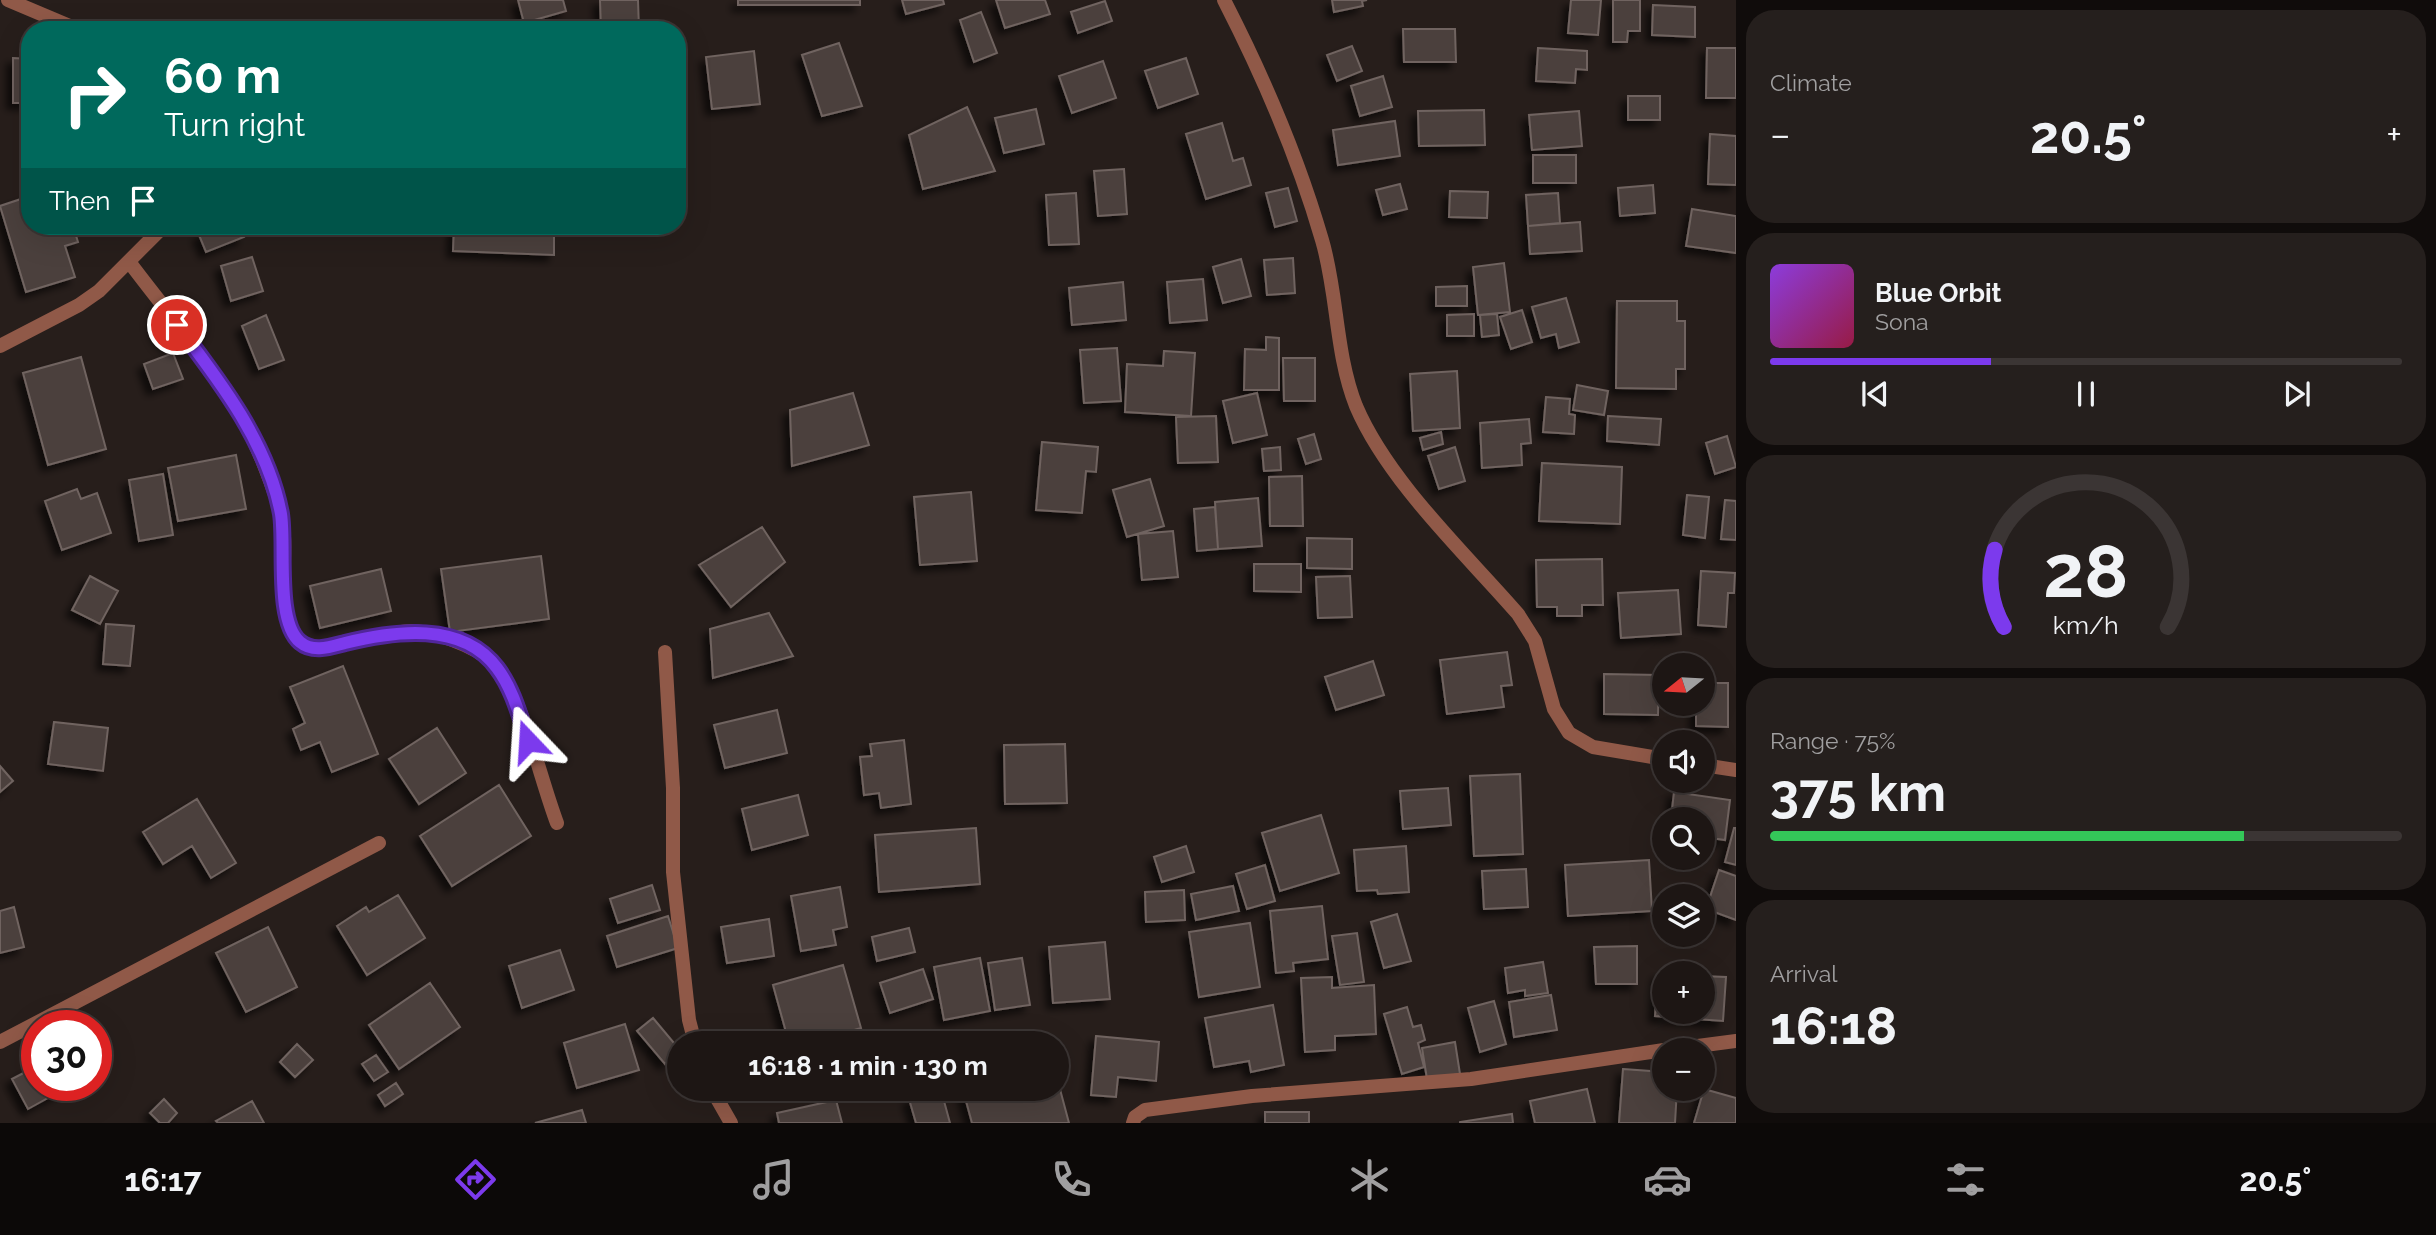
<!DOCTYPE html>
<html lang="en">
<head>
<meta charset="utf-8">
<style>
	:root { --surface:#1d1614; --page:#251f1d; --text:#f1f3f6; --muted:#a09fa0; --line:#3b3534; --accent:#7c3aed }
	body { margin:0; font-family:Raleway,sans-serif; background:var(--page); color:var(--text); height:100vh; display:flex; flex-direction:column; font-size:26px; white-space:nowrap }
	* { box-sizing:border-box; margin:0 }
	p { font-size:23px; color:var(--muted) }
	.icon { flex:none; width:38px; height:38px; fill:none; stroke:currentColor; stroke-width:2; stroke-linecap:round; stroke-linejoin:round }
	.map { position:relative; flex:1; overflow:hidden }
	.details { display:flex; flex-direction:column; gap:10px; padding:10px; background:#100c0b; width:700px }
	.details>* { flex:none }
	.hud { position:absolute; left:21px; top:21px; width:665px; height:214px; border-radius:28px; box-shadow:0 7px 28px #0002,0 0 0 2px var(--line); background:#00695c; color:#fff; overflow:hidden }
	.needle { width:46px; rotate:252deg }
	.fabs { position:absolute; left:1652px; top:653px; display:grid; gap:14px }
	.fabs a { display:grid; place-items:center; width:63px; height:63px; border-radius:50%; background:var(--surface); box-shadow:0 7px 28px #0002,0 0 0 2px var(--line); font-size:35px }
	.speed { position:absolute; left:21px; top:1010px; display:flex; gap:14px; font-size:35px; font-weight:700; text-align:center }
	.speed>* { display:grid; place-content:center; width:91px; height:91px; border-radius:50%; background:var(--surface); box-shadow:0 7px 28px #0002,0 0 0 2px var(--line); line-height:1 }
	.speed .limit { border:10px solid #d22; background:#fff; color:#111 }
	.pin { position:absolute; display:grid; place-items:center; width:60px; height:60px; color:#fff; margin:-30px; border:4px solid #fff; border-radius:50%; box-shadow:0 2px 7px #0007 }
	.me { position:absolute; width:77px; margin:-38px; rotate:340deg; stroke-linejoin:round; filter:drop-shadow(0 0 5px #0008) }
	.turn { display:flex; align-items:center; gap:24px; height:147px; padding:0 28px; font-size:32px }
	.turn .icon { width:91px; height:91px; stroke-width:2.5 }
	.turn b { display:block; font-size:49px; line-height:60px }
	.then { display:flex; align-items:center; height:66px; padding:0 28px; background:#0003; gap:14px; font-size:26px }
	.big { font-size:52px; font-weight:700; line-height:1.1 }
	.details .card { flex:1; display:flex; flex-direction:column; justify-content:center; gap:10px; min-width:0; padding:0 24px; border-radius:28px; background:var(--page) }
	.details .dial { align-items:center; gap:0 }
	.dial svg { height:182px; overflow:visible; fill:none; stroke:var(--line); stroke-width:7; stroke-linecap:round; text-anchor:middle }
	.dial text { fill:var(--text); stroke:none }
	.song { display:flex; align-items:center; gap:21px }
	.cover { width:84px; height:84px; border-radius:10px; background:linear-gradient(135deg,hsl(270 70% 55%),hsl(340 70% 35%)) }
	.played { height:7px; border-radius:4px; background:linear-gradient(90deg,var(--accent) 35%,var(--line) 35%) }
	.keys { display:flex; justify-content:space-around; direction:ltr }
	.heat { display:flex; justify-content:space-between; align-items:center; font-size:38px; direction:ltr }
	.charge { height:10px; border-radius:5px; background:linear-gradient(90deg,#34c759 75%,var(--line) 0) }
	.trip { position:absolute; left:667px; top:1031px; width:402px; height:70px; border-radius:35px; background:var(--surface); box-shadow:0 7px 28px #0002,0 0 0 2px var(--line); font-weight:700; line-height:70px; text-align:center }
	.tab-bar { display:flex; height:112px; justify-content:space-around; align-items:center; background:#0c0908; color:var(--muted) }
	.tab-bar .icon { width:49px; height:49px }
	.tab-bar .current { color:var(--accent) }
	.tab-bar b { font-size:32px; color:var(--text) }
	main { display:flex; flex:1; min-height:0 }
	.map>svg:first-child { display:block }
	.building { fill:#4b403d; stroke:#706460; stroke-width:2; filter:url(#shadow) }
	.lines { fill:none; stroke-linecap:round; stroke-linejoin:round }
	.street { stroke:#905948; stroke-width:14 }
	.route-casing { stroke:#51269a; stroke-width:18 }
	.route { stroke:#7c3aed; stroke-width:12 }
</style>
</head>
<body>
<main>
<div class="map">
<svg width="1736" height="1123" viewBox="0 0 1736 1123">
	<defs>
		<filter id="shadow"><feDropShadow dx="-6" dy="6" stdDeviation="3.5" flood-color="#0009"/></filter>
	</defs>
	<rect width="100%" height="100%" fill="#271e1b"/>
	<!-- building -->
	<path class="building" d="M 518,0 L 563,0 L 566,11 L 524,23 Z
		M 600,0 L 638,0 L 639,30 L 601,30 Z
		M 738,0 L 860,0 L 860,5 L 738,5 Z
		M 902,0 L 943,0 L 944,4 L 906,14 Z
		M 996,0 L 1045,0 L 1050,14 L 1005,28 Z
		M 1332,0 L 1367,0 L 1362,1 L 1363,6 L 1334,12 Z
		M 1571,0 L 1601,0 L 1598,35 L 1568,33 Z
		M 1613,0 L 1640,0 L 1640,31 L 1628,31 L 1627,42 L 1613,42 Z
		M 1105,1 L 1112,21 L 1078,33 L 1071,12 Z
		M 1653,5 L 1695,7 L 1695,37 L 1652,35 Z
		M 981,12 L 997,53 L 974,62 L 960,20 Z
		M 1403,29 L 1455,29 L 1456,62 L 1404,62 Z
		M 839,43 L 862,106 L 822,116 L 802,55 Z
		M 1352,46 L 1362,71 L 1337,81 L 1327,55 Z
		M 1538,48 L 1587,51 L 1587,70 L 1576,69 L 1575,83 L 1536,81 Z
		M 1707,48 L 1736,48 L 1736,98 L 1706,98 Z
		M 754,51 L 760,104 L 712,109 L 706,57 Z
		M 13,58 L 30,59 L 30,103 L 13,103 Z
		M 1186,58 L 1198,94 L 1158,108 L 1145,71 Z
		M 1103,61 L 1116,98 L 1072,113 L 1059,76 Z
		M 1383,76 L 1392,107 L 1360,116 L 1351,86 Z
		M 1628,96 L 1660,96 L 1660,120 L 1628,120 Z
		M 967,107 L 995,171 L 923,189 L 909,135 Z
		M 1036,109 L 1044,144 L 1004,153 L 995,118 Z
		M 1484,110 L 1485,145 L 1419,146 L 1418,111 Z
		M 1579,111 L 1582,146 L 1532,150 L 1529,115 Z
		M 1395,121 L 1400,156 L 1338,165 L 1333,130 Z
		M 1222,123 L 1233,161 L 1243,158 L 1251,185 L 1206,199 L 1186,134 Z
		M 1710,134 L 1736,136 L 1736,185 L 1708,184 Z
		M 1533,155 L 1576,155 L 1576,183 L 1533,183 Z
		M 1124,169 L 1127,214 L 1098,216 L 1094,171 Z
		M 1400,184 L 1407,209 L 1383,215 L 1376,190 Z
		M 1653,185 L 1655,213 L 1620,216 L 1618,188 Z
		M 1288,188 L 1297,221 L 1275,227 L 1266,193 Z
		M 1450,191 L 1488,192 L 1487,218 L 1449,217 Z
		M 1076,193 L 1079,244 L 1049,245 L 1046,195 Z
		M 1558,193 L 1560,223 L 1528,226 L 1526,195 Z
		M 30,196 L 30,226 L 73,226 L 78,242 L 65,246 L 75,277 L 26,292 L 0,206 Z
		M 1692,209 L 1736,216 L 1736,253 L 1686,246 Z
		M 1580,222 L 1582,251 L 1530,254 L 1528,226 Z
		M 219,226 L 240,226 L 244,237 L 206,252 L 199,235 Z
		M 454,226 L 554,226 L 554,255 L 453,251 Z
		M 252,257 L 263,291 L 231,301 L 221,266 Z
		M 1293,258 L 1295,293 L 1267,295 L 1264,260 Z
		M 1241,259 L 1251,296 L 1223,303 L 1213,267 Z
		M 1504,263 L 1510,312 L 1478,315 L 1473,267 Z
		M 1203,279 L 1207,320 L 1170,323 L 1167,282 Z
		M 1123,282 L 1126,320 L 1072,325 L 1069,288 Z
		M 1467,286 L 1467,306 L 1436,306 L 1436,287 Z
		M 1566,298 L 1579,342 L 1559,348 L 1556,334 L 1541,338 L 1532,307 Z
		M 1617,301 L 1677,301 L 1677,321 L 1685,321 L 1685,369 L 1676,369 L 1676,389 L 1616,388 Z
		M 1522,310 L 1532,342 L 1511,349 L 1500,317 Z
		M 1474,314 L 1474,336 L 1447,336 L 1447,315 Z
		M 1497,314 L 1499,335 L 1482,337 L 1480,315 Z
		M 266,315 L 284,360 L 259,369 L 242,326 Z
		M 1266,337 L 1279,338 L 1279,390 L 1244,390 L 1245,349 L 1266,350 Z
		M 1117,348 L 1121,401 L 1084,403 L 1080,350 Z
		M 1164,351 L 1195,353 L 1191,416 L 1125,412 L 1127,364 L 1163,366 Z
		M 173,353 L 183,379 L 153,389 L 144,364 Z
		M 81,357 L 106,449 L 48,465 L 23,373 Z
		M 1283,358 L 1315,358 L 1315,401 L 1284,401 Z
		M 1457,371 L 1460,428 L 1413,431 L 1410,374 Z
		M 1577,385 L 1608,391 L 1604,415 L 1573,410 Z
		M 853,393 L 869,445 L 792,466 L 790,410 Z
		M 1257,393 L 1267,435 L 1233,443 L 1223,401 Z
		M 1546,397 L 1570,399 L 1569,414 L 1575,415 L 1574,434 L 1543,432 Z
		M 1216,416 L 1218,462 L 1178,463 L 1176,417 Z
		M 1608,416 L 1661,419 L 1659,445 L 1607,441 Z
		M 1529,419 L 1531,443 L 1521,444 L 1522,465 L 1482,468 L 1480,423 Z
		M 1441,432 L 1443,444 L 1423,450 L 1420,438 Z
		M 1314,434 L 1321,459 L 1306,464 L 1298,439 Z
		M 1727,436 L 1736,467 L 1715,474 L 1706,443 Z
		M 1042,442 L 1098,447 L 1096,472 L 1086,471 L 1082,513 L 1036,510 Z
		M 1280,447 L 1281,470 L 1264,471 L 1262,449 Z
		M 1455,447 L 1465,481 L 1439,489 L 1428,456 Z
		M 236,455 L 246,509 L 178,521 L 168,468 Z
		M 1542,463 L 1622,467 L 1620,524 L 1539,521 Z
		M 163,474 L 173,535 L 139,541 L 129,480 Z
		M 1302,476 L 1303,526 L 1270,526 L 1269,477 Z
		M 1150,479 L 1164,526 L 1127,537 L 1113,490 Z
		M 77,489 L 81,499 L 97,493 L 111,533 L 62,550 L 45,501 Z
		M 971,492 L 977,561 L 920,565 L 914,497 Z
		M 1687,495 L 1709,497 L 1705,538 L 1683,535 Z
		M 1258,498 L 1262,546 L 1218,549 L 1215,502 Z
		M 1725,500 L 1736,501 L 1736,540 L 1721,539 Z
		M 1215,507 L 1218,549 L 1197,551 L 1194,509 Z
		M 762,527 L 785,562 L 731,607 L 699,565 Z
		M 1173,531 L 1178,577 L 1142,580 L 1138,534 Z
		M 1307,538 L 1352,539 L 1352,569 L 1307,568 Z
		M 541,556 L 549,619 L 450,632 L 441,569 Z
		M 1602,559 L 1603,605 L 1582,605 L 1582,616 L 1557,616 L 1557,607 L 1537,607 L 1536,560 Z
		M 1254,564 L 1301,564 L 1301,592 L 1254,591 Z
		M 381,569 L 391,611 L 320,628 L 310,586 Z
		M 1701,571 L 1735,573 L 1734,593 L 1728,593 L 1726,627 L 1698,625 Z
		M 90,576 L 118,591 L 100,624 L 72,610 Z
		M 1350,576 L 1352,617 L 1318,618 L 1316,577 Z
		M 1678,590 L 1681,634 L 1621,638 L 1618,593 Z
		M 769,613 L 793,656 L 713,678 L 710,629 Z
		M 106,624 L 134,626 L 130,666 L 103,664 Z
		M 1507,652 L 1512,685 L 1501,686 L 1504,707 L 1447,714 L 1440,660 Z
		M 1373,661 L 1384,695 L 1336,710 L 1325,677 Z
		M 343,666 L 378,754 L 332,772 L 320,742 L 301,750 L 293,729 L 305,723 L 290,687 Z
		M 1604,674 L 1659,675 L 1658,715 L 1604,714 Z
		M 1703,683 L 1728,683 L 1728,727 L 1696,726 L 1696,704 L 1703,704 Z
		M 777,710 L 787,753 L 725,768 L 714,725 Z
		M 54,722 L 108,728 L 103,771 L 48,764 Z
		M 437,728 L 466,773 L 419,804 L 389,759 Z
		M 904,740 L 911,804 L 881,808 L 879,793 L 864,795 L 860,757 L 872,756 L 870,744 Z
		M 1065,744 L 1067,803 L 1005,804 L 1004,745 Z
		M 0,766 L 13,781 L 0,792 Z
		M 1520,774 L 1523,854 L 1474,856 L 1470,776 Z
		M 499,785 L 531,836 L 452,886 L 420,836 Z
		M 1448,788 L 1451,825 L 1403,829 L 1400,791 Z
		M 1674,792 L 1730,800 L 1725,840 L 1703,837 L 1703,819 L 1671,819 Z
		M 798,795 L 808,835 L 752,850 L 742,809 Z
		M 197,799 L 236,863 L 211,878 L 192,846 L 163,864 L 143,832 Z
		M 1321,815 L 1339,873 L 1280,891 L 1262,833 Z
		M 976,828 L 980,884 L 879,892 L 875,835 Z
		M 1734,828 L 1736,828 L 1736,865 L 1725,862 Z
		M 1186,846 L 1194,872 L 1162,882 L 1154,857 Z
		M 1406,846 L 1409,892 L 1378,894 L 1377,890 L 1357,891 L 1354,850 Z
		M 1649,860 L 1652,911 L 1568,916 L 1565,865 Z
		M 1265,865 L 1275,901 L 1247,909 L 1236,874 Z
		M 1526,869 L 1528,907 L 1484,909 L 1482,871 Z
		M 1719,870 L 1736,876 L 1736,920 L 1706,909 Z
		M 652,885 L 660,910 L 618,923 L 610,899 Z
		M 1233,886 L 1239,911 L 1196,920 L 1191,894 Z
		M 840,887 L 847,927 L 833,930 L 836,945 L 801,951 L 791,896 Z
		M 1184,890 L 1185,920 L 1146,922 L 1145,892 Z
		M 398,895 L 425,938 L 367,975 L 337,926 L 366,907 L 369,912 Z
		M 1322,906 L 1328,959 L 1293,963 L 1294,971 L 1276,973 L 1270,911 Z
		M 14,907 L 24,947 L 0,953 L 0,911 Z
		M 1397,914 L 1411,961 L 1384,968 L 1371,922 Z
		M 668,916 L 678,948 L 617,967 L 607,936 Z
		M 769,919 L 774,956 L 727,963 L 721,927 Z
		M 1250,923 L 1260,987 L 1199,997 L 1189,932 Z
		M 268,927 L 297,987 L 246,1012 L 216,953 Z
		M 909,928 L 915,952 L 877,961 L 872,937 Z
		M 1357,933 L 1364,982 L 1340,985 L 1332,936 Z
		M 1105,942 L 1110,999 L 1053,1003 L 1049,947 Z
		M 1637,946 L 1637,984 L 1596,984 L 1594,947 Z
		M 560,950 L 574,990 L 522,1008 L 509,966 Z
		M 980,958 L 990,1011 L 944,1020 L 934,967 Z
		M 1022,958 L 1030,1005 L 995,1010 L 988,963 Z
		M 1543,962 L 1548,993 L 1525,996 L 1525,990 L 1508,993 L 1505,968 Z
		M 843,965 L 861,1028 L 810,1043 L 789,1043 L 773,985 Z
		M 923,969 L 933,999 L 890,1013 L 880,983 Z
		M 1658,973 L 1664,973 L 1664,1012 L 1703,1012 L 1703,976 L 1726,977 L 1723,1021 L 1655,1016 Z
		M 1332,977 L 1332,988 L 1374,985 L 1376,1034 L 1335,1036 L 1335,1050 L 1305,1052 L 1301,978 Z
		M 430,983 L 460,1027 L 399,1069 L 369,1025 Z
		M 1551,995 L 1557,1030 L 1514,1037 L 1509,1002 Z
		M 1494,1001 L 1506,1044 L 1480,1052 L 1468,1008 Z
		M 1273,1005 L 1284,1065 L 1251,1072 L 1249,1061 L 1214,1067 L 1205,1018 Z
		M 1407,1007 L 1413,1027 L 1421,1025 L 1425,1040 L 1418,1043 L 1424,1067 L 1402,1074 L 1384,1014 Z
		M 653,1018 L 679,1049 L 665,1064 L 637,1031 Z
		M 625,1024 L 639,1070 L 577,1088 L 564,1043 Z
		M 1096,1036 L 1159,1042 L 1156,1081 L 1118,1077 L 1116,1097 L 1091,1095 Z
		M 1455,1042 L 1460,1074 L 1427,1079 L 1422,1048 Z
		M 297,1044 L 313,1060 L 295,1077 L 280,1062 Z
		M 376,1055 L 388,1072 L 374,1081 L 362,1064 Z
		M 37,1066 L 37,1085 L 62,1085 L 64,1089 L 28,1109 L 12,1079 Z
		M 1623,1069 L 1664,1072 L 1664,1088 L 1677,1088 L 1675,1123 L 1619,1123 Z
		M 1057,1078 L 1069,1123 L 972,1123 L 963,1090 L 1057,1088 Z
		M 396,1083 L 403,1094 L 385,1106 L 378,1095 Z
		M 1587,1089 L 1595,1123 L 1535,1123 L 1530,1101 Z
		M 1704,1089 L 1736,1098 L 1736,1123 L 1694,1123 Z
		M 941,1090 L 950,1123 L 916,1123 L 909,1099 Z
		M 164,1099 L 177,1113 L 168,1123 L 160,1123 L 150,1113 Z
		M 836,1100 L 842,1123 L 779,1123 L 777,1113 Z
		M 252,1101 L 264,1123 L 218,1123 L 216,1121 Z
		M 582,1110 L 586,1123 L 535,1123 Z
		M 1265,1112 L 1309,1112 L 1309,1123 L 1265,1123 Z
		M 1512,1114 L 1513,1123 L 1460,1123 L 1460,1122 Z"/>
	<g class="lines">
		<!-- street -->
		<path class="street" d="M 8,0 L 79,30
			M 1224,0 C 1263,76 1298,157 1322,240 C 1338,294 1335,353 1356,406 C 1388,481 1464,552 1518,614 L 1535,641 L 1554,709 L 1569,733 L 1593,747 L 1664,759
			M 130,263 C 178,327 235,389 264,465 C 273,488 282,511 284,536 C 286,564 277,616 297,640 C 314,661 386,629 414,631 C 431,632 449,638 465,645 C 478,651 490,658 499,669 C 525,707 540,778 557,823
			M 0,346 L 79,305 L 99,291 L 164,226
			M 665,652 L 673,788 L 673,872 L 689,1020 L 695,1043
			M 1703,765 L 1736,770
			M 0,1042 L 379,843
			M 1667,1050 L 1736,1041
			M 711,1088 L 731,1123
			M 1133,1123 L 1135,1117 L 1145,1110 L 1252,1096 L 1471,1079 L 1664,1050"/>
	</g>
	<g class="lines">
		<!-- route casing -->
		<g class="route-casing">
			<path id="route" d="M 177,325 C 219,380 268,443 281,514 C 286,545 275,621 300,642 C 313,653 330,647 345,643 C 394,631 462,621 497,668 C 513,689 520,717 528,741"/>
		</g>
		<!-- route -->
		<use href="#route" class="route"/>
	</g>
</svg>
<div class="fabs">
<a><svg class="needle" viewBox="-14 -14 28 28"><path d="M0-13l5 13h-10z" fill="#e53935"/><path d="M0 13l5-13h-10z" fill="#a09fa0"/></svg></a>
<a><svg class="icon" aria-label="sound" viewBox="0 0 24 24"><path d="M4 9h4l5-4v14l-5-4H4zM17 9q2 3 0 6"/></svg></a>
<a><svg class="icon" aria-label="search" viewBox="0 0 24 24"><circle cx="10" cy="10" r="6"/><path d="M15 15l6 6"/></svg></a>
<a><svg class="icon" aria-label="layers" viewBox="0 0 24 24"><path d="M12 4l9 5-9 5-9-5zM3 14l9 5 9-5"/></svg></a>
<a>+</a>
<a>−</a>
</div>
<div class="speed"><div class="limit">30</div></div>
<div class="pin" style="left:177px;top:325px;background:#d93025"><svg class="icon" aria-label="arrive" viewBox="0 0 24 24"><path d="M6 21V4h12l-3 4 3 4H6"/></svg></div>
<svg class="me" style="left:528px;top:741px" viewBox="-20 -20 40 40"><path d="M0-17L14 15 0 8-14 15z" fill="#7c3aed" stroke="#fff" stroke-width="4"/></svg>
<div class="trip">16:18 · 1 min · 130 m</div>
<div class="hud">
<div class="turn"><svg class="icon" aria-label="right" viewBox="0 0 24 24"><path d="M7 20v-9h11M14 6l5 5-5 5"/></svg><div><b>60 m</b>Turn right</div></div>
<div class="then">Then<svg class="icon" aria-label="arrive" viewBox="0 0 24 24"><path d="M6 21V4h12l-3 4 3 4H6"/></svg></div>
</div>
</div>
<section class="details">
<div class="card"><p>Climate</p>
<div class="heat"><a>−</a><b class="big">20.5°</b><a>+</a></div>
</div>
<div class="card">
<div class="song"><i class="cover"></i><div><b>Blue Orbit</b><p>Sona</p></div></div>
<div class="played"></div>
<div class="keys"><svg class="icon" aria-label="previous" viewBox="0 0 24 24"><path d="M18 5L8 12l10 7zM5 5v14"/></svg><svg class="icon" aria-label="pause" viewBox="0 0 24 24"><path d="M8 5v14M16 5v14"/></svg><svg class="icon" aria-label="next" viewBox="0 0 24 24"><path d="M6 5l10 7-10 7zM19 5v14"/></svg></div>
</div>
<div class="card dial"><svg viewBox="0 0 100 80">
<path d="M14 69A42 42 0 1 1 86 69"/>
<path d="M14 69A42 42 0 0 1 10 35" stroke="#7c3aed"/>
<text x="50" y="56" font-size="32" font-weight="700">28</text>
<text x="50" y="72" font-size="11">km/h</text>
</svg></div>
<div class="card"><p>Range · 75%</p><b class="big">375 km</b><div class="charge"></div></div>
<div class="card"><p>Arrival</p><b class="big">16:18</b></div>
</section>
</main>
<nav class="tab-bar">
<b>16:17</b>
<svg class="icon current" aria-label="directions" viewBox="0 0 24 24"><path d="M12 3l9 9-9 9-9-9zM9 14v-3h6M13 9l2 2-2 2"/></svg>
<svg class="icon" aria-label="music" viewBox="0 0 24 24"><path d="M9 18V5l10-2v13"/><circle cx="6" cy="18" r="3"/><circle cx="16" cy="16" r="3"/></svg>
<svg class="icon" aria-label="phone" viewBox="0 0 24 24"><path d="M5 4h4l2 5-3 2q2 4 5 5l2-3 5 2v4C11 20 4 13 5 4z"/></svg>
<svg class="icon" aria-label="climate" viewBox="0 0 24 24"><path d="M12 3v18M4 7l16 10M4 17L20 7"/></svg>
<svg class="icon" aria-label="car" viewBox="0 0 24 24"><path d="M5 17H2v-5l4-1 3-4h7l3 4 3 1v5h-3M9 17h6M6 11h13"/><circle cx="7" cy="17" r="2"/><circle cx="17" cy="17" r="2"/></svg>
<svg class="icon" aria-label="filters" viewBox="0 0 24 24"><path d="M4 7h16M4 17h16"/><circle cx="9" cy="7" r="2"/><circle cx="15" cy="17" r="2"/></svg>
<b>20.5°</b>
</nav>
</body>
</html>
